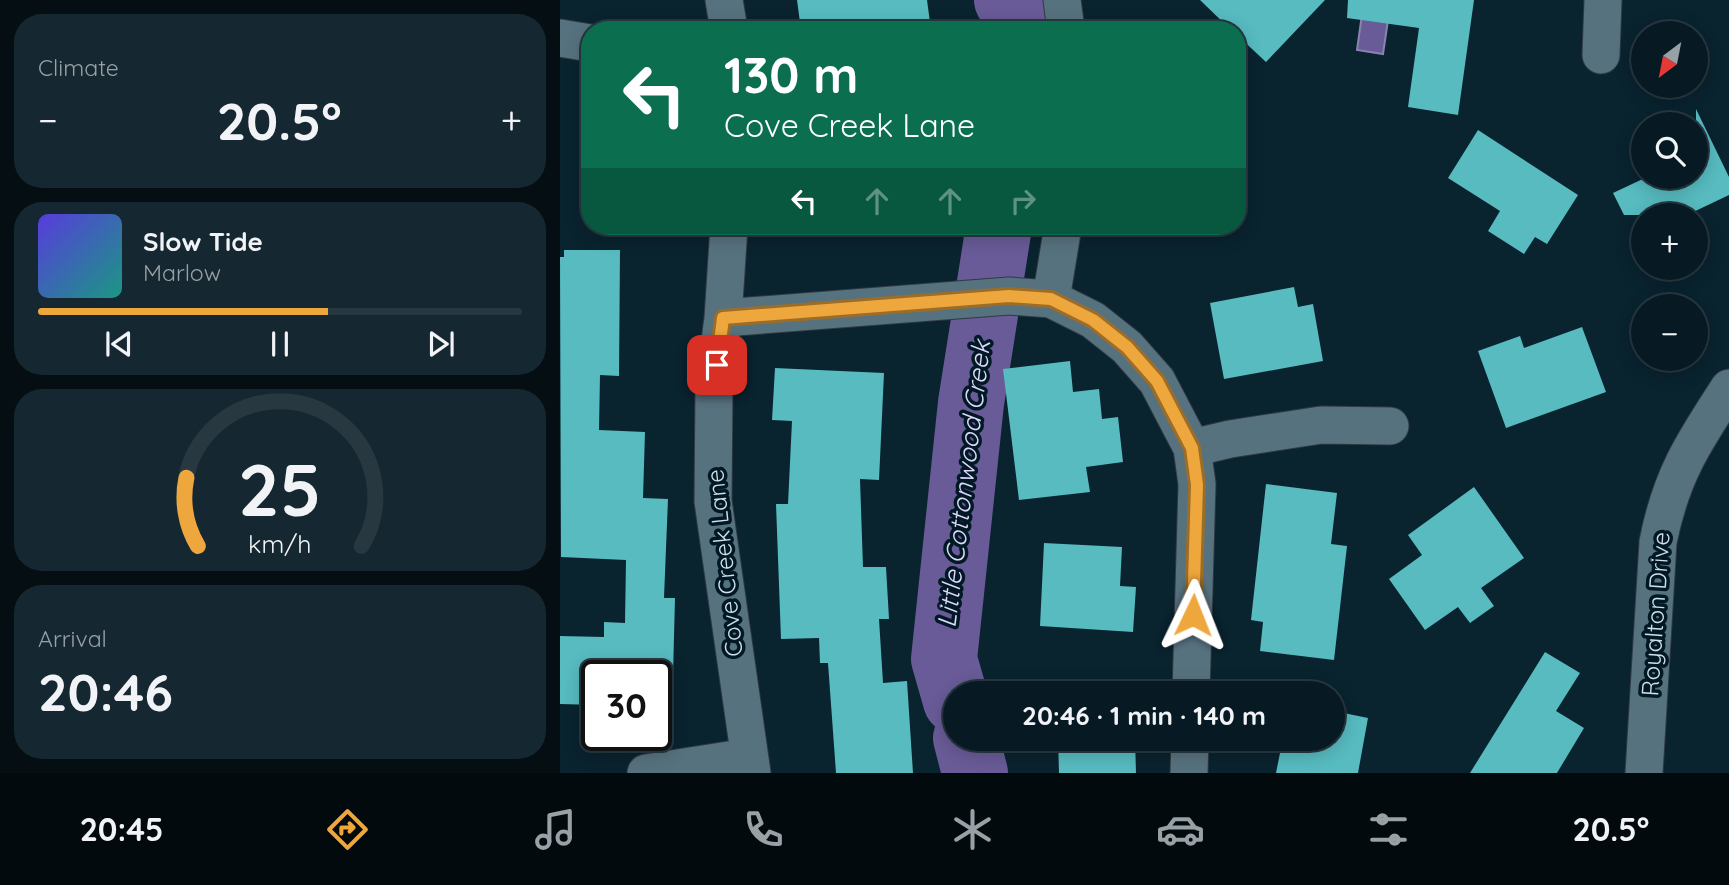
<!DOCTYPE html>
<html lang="en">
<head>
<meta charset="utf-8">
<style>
	:root { --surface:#071a23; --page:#152730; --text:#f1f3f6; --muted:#98a1a6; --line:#283841; --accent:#eea73d }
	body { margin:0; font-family:Quicksand,sans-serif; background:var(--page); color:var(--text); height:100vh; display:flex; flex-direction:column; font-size:26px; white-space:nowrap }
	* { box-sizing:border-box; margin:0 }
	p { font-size:23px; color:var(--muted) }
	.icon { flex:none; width:38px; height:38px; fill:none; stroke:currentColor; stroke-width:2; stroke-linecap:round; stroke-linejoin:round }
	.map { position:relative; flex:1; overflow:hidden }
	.drawer { display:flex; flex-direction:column; gap:14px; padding:14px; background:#040e13; width:560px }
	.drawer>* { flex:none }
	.banner { position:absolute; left:21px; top:21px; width:665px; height:214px; border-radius:28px; box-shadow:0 4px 18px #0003,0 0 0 2px var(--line); background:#0b6e4f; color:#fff; overflow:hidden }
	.needle { width:46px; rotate:212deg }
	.fabs { position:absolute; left:1071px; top:21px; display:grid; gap:14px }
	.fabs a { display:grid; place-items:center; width:77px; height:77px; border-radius:50%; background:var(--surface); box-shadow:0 4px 18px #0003,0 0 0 2px var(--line); font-size:35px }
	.speed { position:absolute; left:21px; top:660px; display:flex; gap:14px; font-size:35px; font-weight:700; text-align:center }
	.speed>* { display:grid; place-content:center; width:91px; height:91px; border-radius:50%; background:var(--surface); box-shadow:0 4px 18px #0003,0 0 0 2px var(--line); line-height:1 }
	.speed .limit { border:4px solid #111; border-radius:10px; background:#fff; color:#111 }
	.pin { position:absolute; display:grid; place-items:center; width:60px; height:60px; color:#fff; margin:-30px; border-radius:14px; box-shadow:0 4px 10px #0006 }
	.me { position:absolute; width:77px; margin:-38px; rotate:2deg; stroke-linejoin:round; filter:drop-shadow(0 0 5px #0008) }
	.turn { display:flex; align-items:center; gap:24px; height:147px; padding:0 28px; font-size:32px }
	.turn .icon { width:91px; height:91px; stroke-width:2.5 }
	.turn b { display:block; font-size:49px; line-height:60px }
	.lanes { display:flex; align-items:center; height:66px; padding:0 28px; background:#0003; justify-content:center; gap:35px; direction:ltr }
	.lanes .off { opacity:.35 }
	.big { font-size:52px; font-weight:700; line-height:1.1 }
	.drawer .tile { flex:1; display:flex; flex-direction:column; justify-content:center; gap:10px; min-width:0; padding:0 24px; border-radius:28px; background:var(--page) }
	.drawer .dial { align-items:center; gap:0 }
	.dial svg { height:182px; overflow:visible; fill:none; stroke:var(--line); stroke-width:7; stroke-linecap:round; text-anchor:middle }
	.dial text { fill:var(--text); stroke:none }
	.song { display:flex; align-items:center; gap:21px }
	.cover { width:84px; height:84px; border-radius:10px; background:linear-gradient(135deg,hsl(250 70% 55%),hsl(170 70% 35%)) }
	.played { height:7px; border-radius:4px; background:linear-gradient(90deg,var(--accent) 60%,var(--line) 60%) }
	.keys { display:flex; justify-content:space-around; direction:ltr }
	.heat { display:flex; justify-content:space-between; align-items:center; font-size:38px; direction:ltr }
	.trip { position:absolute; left:383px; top:681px; width:402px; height:70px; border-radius:35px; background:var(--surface); box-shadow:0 4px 18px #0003,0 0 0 2px var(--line); font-weight:700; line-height:70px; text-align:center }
	.tab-bar { display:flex; height:112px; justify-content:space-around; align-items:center; background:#030a0e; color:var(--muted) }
	.tab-bar .icon { width:49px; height:49px }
	.tab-bar .selected { color:var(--accent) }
	.tab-bar b { font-size:32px; color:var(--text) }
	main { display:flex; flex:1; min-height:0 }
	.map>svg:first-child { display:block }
	.water { fill:#695b97; stroke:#8883af; stroke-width:2 }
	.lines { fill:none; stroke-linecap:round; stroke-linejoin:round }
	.river { stroke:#695b97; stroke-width:66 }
	.building { fill:#57bbc0 }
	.minor-casing { stroke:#2e3a44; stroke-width:39 }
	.minor { stroke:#57727f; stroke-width:37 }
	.route-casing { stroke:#9b6d28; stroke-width:18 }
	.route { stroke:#eea73d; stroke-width:12 }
	.labels { text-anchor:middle; stroke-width:7; stroke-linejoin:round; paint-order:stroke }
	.street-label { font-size:24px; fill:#d0dfe7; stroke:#011925 }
	.water-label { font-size:26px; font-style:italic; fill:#e0d9fd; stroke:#011925 }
</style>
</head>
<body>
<main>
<section class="drawer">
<div class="tile"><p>Climate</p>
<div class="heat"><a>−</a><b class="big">20.5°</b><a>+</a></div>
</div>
<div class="tile">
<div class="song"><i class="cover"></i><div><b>Slow Tide</b><p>Marlow</p></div></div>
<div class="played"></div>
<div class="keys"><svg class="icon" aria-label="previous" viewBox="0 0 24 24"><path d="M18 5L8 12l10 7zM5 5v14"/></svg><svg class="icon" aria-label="pause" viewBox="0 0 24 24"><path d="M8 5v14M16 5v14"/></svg><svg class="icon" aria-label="next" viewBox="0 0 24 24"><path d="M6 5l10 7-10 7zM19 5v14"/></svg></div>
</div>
<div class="tile dial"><svg viewBox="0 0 100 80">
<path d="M14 69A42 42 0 1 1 86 69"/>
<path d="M14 69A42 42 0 0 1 9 39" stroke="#eea73d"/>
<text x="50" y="56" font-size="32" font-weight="700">25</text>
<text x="50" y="72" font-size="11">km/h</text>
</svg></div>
<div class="tile"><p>Arrival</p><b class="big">20:46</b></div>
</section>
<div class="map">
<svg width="1169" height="773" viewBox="0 0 1169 773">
	<rect width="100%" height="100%" fill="#09232f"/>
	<!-- water -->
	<path class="water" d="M 804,0 L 831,0 L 823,54 L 797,50 Z"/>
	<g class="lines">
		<!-- river -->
		<path class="river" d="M 447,0 L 463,30
			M 396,701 L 384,659 L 411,403 L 439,226
			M 406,738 L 415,773"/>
	</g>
	<!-- building -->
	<path class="building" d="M 237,0 L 367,0 L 371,30 L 241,30 Z
		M 640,0 L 765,0 L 706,62 L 677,35 L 677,30 L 671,30 Z
		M 788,0 L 914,0 L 898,115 L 848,107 L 859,28 L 787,18 Z
		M 1136,109 L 1169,177 L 1169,195 L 1127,215 L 1064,215 L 1053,193 L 1087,177 L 1136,177 Z
		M 918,130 L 1018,195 L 987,244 L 975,237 L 964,254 L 928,231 L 940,211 L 888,178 Z
		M 4,250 L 60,250 L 59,376 L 40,375 L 39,430 L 85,432 L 83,498 L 108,499 L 104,598 L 115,598 L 113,676 L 37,676 L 37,705 L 0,704 L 0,636 L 44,637 L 44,622 L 65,623 L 66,560 L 1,557 L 0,257 L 4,257 Z
		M 734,287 L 738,307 L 753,304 L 763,361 L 664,379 L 650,303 Z
		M 1022,327 L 1046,392 L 946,428 L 918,351 L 960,336 L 964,348 Z
		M 510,361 L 513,392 L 539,389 L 542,419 L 558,417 L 563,462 L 526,467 L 530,492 L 459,500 L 443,369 Z
		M 215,368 L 324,373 L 319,480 L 300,479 L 303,567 L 326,567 L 329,619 L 319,619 L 323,683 L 347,681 L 353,773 L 276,773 L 268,663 L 260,663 L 259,638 L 221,639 L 216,504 L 228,504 L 232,421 L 212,420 Z
		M 706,484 L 777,493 L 771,544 L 787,546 L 774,660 L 700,651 L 703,622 L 691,620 Z
		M 914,487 L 964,558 L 921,588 L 934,606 L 910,623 L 898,607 L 865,630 L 829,579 L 862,555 L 848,535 Z
		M 484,543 L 562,547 L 560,586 L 576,587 L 573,632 L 480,626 Z
		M 985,652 L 1020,673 L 996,711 L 1024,728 L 997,773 L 910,773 Z
		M 774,711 L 808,718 L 798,773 L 716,773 L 723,738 L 774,738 Z
		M 498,738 L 575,738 L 576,773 L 499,773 Z"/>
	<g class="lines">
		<!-- minor casing -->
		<g class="minor-casing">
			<path id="minor" d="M 164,0 L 169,30
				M 502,0 L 506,30
				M 0,38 L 30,43
				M 1041,55 L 1043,0
				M 169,226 L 163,318 L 154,388 L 153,501 L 192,773
				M 503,226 L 491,299 L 533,320 L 567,347 L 597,381 L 632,448 L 637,484 L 631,693
				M 163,318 L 449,296 L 491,299
				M 632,448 L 670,439 L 761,425 L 830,426
				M 86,773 L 188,757
				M 629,773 L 630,738
				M 1084,773 L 1098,542 C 1111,476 1133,443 1169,388"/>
		</g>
		<!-- minor -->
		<use href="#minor" class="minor"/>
	</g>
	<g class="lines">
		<!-- route casing -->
		<g class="route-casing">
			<path id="route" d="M 157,365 L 163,318 L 449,296 L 491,299 L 533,320 L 567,347 L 597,381 L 632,448 L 637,485 L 633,615"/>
		</g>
		<!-- route -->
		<use href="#route" class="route"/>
	</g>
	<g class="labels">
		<!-- street labels -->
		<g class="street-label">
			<text transform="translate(165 563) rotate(-96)" y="8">Cove Creek Lane</text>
			<text transform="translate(1096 614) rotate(-86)" y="8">Royalton Drive</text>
		</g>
		<!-- water labels -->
		<g class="water-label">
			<text transform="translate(404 484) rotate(-83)" y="9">Little Cottonwood Creek</text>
		</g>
	</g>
</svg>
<div class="fabs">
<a><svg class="needle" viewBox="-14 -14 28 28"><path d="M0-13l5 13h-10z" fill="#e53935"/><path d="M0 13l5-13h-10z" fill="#98a1a6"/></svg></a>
<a><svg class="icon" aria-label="search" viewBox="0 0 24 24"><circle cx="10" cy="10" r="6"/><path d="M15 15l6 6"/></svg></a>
<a>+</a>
<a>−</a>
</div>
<div class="speed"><div class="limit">30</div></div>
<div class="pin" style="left:157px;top:365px;background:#d93025"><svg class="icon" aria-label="arrive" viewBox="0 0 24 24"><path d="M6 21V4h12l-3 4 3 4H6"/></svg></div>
<svg class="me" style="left:633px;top:615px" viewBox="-20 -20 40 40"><path d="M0-17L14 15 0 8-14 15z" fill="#eea73d" stroke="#fff" stroke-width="4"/></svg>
<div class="trip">20:46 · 1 min · 140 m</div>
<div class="banner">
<div class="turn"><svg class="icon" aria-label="left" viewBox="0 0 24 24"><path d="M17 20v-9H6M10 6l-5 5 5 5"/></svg><div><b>130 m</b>Cove Creek Lane</div></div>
<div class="lanes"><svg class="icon" aria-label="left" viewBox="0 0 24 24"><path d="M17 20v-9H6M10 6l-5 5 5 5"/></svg><svg class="icon off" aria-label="ahead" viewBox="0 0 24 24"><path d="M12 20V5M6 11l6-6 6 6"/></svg><svg class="icon off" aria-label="ahead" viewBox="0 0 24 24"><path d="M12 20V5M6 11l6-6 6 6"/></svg><svg class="icon off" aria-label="right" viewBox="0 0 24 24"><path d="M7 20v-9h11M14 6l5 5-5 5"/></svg></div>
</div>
</div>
</main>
<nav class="tab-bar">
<b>20:45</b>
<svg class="icon selected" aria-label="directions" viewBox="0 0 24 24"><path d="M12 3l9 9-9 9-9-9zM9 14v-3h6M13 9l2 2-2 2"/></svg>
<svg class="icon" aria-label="music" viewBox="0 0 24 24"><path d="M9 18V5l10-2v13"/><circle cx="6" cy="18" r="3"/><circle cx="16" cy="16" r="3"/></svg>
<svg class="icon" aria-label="phone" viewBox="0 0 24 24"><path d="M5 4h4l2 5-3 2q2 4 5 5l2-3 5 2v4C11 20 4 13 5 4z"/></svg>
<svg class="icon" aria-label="climate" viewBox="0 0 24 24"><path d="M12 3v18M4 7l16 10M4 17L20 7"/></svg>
<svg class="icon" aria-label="car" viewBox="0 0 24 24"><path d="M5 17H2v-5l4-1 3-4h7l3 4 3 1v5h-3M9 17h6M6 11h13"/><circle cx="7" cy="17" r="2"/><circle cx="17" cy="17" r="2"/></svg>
<svg class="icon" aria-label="filters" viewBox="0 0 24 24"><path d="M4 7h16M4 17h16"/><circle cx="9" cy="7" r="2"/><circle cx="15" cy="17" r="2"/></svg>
<b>20.5°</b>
</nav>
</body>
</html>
